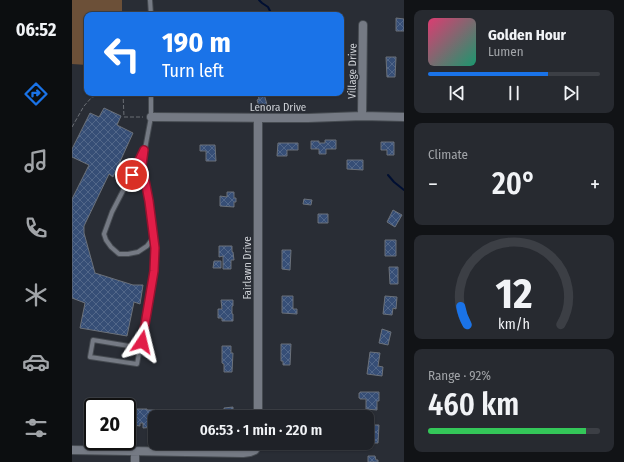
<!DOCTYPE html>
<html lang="en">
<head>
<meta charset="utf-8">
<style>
	:root { --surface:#1f2228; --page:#272a30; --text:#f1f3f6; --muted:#a1a4a8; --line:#3c3f45; --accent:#1a73e8 }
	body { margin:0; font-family:"Fira Sans Condensed",sans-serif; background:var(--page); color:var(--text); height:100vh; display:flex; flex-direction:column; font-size:15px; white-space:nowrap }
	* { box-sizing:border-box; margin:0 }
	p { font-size:13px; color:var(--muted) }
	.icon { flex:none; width:22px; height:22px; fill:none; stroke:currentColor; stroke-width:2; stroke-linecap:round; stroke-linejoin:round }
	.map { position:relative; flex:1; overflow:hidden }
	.sheet { display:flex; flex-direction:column; gap:10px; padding:10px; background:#111316; width:220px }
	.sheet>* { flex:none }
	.hud { position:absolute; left:12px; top:12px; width:260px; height:84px; border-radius:8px; box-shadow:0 1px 3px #0004,0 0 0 1px var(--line); background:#1a73e8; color:#fff; overflow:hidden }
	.speed { position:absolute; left:12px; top:398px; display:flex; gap:8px; font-size:20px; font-weight:700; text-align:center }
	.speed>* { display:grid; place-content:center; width:52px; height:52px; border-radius:50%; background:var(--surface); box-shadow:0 1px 3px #0004,0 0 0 1px var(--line); line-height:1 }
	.speed .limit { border:2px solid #111; border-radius:6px; background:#fff; color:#111 }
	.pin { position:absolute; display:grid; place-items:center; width:34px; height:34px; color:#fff; margin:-17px; border:2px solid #fff; border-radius:50%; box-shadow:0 1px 4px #0007 }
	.me { position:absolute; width:44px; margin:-22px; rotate:10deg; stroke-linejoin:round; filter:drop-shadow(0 0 3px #0008) }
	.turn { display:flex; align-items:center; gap:14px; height:84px; padding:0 12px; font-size:18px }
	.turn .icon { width:52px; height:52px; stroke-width:2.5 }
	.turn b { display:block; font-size:28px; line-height:34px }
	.big { font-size:30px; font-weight:600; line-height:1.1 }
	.sheet .tile { flex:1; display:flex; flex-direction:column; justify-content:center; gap:6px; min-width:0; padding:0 14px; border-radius:8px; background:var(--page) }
	.sheet .dial { align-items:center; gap:0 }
	.dial svg { height:104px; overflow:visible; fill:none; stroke:var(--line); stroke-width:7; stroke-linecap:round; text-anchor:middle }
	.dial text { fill:var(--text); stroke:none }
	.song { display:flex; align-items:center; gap:12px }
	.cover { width:48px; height:48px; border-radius:6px; background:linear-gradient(135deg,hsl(340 70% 55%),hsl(160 70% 35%)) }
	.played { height:4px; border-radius:2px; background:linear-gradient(90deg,var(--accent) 70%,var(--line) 70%) }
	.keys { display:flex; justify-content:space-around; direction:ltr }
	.heat { display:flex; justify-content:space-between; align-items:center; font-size:22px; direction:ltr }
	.charge { height:6px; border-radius:3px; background:linear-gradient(90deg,#34c759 92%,var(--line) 0) }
	.trip { position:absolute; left:76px; top:410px; width:226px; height:40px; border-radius:8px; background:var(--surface); box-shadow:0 1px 3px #0004,0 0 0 1px var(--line); font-weight:600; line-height:40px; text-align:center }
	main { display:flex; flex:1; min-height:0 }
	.menu { display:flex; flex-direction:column; width:72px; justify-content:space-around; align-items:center; background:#0c0e10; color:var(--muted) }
	.menu .icon { width:28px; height:28px }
	.menu .on { color:var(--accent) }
	.menu b { font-size:18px; color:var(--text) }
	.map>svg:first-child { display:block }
	.pitch { fill:#6c5038 }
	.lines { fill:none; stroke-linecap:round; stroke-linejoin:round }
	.stream { stroke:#000f32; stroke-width:2 }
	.building { fill:url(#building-cross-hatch); stroke:#6b717a }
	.lane-casing { stroke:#464b51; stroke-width:6 }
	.street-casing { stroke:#464b51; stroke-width:10 }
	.path { stroke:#6b6f75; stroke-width:1; stroke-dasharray:4 2; stroke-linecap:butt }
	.lane { stroke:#757a84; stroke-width:4 }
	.street { stroke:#757a84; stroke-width:8 }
	.route-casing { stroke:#92132f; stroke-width:10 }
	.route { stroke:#e11d48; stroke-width:7 }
	.labels { text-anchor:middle; stroke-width:3; stroke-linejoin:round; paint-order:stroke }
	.street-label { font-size:11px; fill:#cfd2d7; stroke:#292d35 }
</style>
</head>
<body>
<main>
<nav class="menu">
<b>06:52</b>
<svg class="icon on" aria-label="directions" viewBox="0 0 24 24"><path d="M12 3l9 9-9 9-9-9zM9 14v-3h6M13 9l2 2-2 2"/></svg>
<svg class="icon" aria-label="music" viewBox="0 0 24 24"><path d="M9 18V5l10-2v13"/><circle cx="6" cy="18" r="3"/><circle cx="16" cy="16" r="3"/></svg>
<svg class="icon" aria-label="phone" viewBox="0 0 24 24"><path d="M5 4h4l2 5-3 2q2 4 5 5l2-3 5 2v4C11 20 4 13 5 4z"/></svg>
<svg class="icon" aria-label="climate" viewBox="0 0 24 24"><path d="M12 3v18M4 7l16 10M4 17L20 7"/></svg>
<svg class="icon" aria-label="car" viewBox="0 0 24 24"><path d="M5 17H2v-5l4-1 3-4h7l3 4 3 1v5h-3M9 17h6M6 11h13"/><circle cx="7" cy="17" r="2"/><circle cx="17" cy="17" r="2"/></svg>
<svg class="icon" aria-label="filters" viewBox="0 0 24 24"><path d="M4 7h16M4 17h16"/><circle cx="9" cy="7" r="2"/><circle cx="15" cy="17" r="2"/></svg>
</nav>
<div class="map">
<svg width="332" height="462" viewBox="0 0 332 462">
	<defs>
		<pattern id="building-cross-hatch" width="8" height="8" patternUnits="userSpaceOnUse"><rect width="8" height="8" fill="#364e76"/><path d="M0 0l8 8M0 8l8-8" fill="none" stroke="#526789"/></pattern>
	</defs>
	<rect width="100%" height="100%" fill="#292d35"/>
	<!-- pitch -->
	<path class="pitch" d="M 0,0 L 50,0 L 50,15 L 15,15 L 15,65 L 0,64 Z"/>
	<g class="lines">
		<!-- stream -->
		<path class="stream" d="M 187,0 L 190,3 L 196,7 L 200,15
			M 316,175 L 322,182 L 332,190"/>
	</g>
	<!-- building -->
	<path class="building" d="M 324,18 L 332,19 L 332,31 L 324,31 Z
		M 314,57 L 324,57 L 323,77 L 315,77 Z
		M 192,94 L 196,108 L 188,110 L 185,100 L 187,99 L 186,95 Z
		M 32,108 L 49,116 L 45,125 L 61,133 L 41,177 L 37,174 L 12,226 L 12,233 L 23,273 L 61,285 L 71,285 L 68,304 L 62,302 L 55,336 L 8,328 L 13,303 L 0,298 L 0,199 L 17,165 L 0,157 L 0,149 L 18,113 L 27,117 Z
		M 253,140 L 264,140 L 264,149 L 254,149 L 254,154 L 247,154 L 247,149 L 239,149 L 239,141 L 247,141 L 247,143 L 253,143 Z
		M 309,142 L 322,142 L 322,155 L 315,155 L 315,150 L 309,150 Z
		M 206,143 L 226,143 L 226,150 L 215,150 L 215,156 L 205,156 Z
		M 128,145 L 143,145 L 144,161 L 134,161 L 134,151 L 128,151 Z
		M 275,160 L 291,160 L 291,170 L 275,169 Z
		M 155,192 L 162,192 L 162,198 L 164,198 L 164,202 L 162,202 L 162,207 L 148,206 L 148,196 L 155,197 Z
		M 232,199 L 240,200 L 239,205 L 231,204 Z
		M 321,210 L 330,215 L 323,227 L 315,222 Z
		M 246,214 L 256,214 L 256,223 L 246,223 Z
		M 313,240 L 324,240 L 324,256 L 313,256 Z
		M 147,246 L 160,246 L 160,252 L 161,252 L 162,260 L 159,260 L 159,269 L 151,269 L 151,256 L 147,257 Z
		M 210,250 L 219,250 L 218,270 L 210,269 Z
		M 142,261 L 149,261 L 149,268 L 141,268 Z
		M 317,267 L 326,267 L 326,284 L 318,284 Z
		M 210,296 L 221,296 L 221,309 L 225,309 L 225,314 L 210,313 Z
		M 313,296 L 325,297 L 324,309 L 321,308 L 320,315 L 311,314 Z
		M 149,300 L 161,300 L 161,306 L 160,306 L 160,314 L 161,314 L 161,321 L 150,321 L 150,318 L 146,318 L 146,309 L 150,309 Z
		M 310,329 L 319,332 L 316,345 L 307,343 Z
		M 209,344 L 219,344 L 218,365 L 211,365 L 211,361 L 209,361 Z
		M 150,346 L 159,346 L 159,353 L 161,353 L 160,372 L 152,372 L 152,364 L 150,363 Z
		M 298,352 L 308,353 L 306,366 L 311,367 L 310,376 L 295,374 Z
		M 288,392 L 307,392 L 307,401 L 305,401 L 305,410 L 294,409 L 294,399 L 288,399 L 288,398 L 287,398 L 287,393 L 288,393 Z
		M 161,407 L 161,417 L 144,417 L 144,415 L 152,415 L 152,408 Z
		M 60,409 L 75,409 L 75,410 L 83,410 L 83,427 L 71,428 L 71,423 L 68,423 L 68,426 L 61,425 Z
		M 296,425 L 307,425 L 306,443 L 295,443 Z
		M 296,456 L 303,456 L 304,460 L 306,460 L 306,462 L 296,462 Z"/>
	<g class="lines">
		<!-- lane casing -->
		<g class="lane-casing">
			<path id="lane" d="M 78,0 L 79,15
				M 70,154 L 40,212 L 32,234 L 34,240 L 39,247 L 47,254 L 56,254 L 66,252 L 75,246 L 81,238
				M 69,348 L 21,340 L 18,357 L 65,364 L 82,271 L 83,249 L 77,201 L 70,165 L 79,117 L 79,93"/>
		</g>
		<!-- street casing -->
		<g class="street-casing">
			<path id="street" d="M 290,116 L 291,25
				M 79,117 L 236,118 L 290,116 L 332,117
				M 186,118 L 186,417
				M 0,450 L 171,453 L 178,452 L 183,450 L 186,443
				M 63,452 L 63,462"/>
		</g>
		<!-- path -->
		<path class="path" d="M 51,93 L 52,117 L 71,117
			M 56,93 L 71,93
			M 0,127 L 12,106 L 20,97 L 42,93"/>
		<!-- lane -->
		<use href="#lane" class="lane"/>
		<!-- street -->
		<use href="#street" class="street"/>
	</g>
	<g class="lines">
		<!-- route casing -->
		<g class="route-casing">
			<path id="route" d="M 60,175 L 72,150 L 70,165 L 77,201 L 83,248 L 82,271 L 70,342"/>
		</g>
		<!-- route -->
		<use href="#route" class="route"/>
	</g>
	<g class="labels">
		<!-- street labels -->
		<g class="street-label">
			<text transform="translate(280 71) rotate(-89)" y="4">Village Drive</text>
			<text x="206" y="111">Lenora Drive</text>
			<text transform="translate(175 268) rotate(-90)" y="4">Fairlawn Drive</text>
		</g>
	</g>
</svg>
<div class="speed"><div class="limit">20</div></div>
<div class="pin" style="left:60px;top:175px;background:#d93025"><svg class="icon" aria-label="arrive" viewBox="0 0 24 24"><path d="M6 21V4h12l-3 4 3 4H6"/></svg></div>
<svg class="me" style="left:70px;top:342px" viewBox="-20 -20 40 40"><path d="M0-17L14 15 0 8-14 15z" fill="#e11d48" stroke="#fff" stroke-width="4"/></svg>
<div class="trip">06:53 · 1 min · 220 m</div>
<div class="hud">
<div class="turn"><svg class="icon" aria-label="left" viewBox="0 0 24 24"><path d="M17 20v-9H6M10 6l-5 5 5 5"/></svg><div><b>190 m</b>Turn left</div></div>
</div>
</div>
<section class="sheet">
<div class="tile">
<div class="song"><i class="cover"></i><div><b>Golden Hour</b><p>Lumen</p></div></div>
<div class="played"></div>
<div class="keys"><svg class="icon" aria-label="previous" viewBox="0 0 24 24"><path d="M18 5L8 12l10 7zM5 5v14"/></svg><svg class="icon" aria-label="pause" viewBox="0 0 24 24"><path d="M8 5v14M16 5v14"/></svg><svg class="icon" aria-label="next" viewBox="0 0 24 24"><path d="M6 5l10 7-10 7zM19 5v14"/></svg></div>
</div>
<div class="tile"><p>Climate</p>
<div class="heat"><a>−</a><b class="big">20°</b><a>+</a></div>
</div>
<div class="tile dial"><svg viewBox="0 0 100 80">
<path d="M14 69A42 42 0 1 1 86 69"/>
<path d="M14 69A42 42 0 0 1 9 55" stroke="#1a73e8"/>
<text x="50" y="56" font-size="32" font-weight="700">12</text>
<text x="50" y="72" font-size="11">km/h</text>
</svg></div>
<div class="tile"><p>Range · 92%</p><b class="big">460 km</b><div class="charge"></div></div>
</section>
</main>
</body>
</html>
